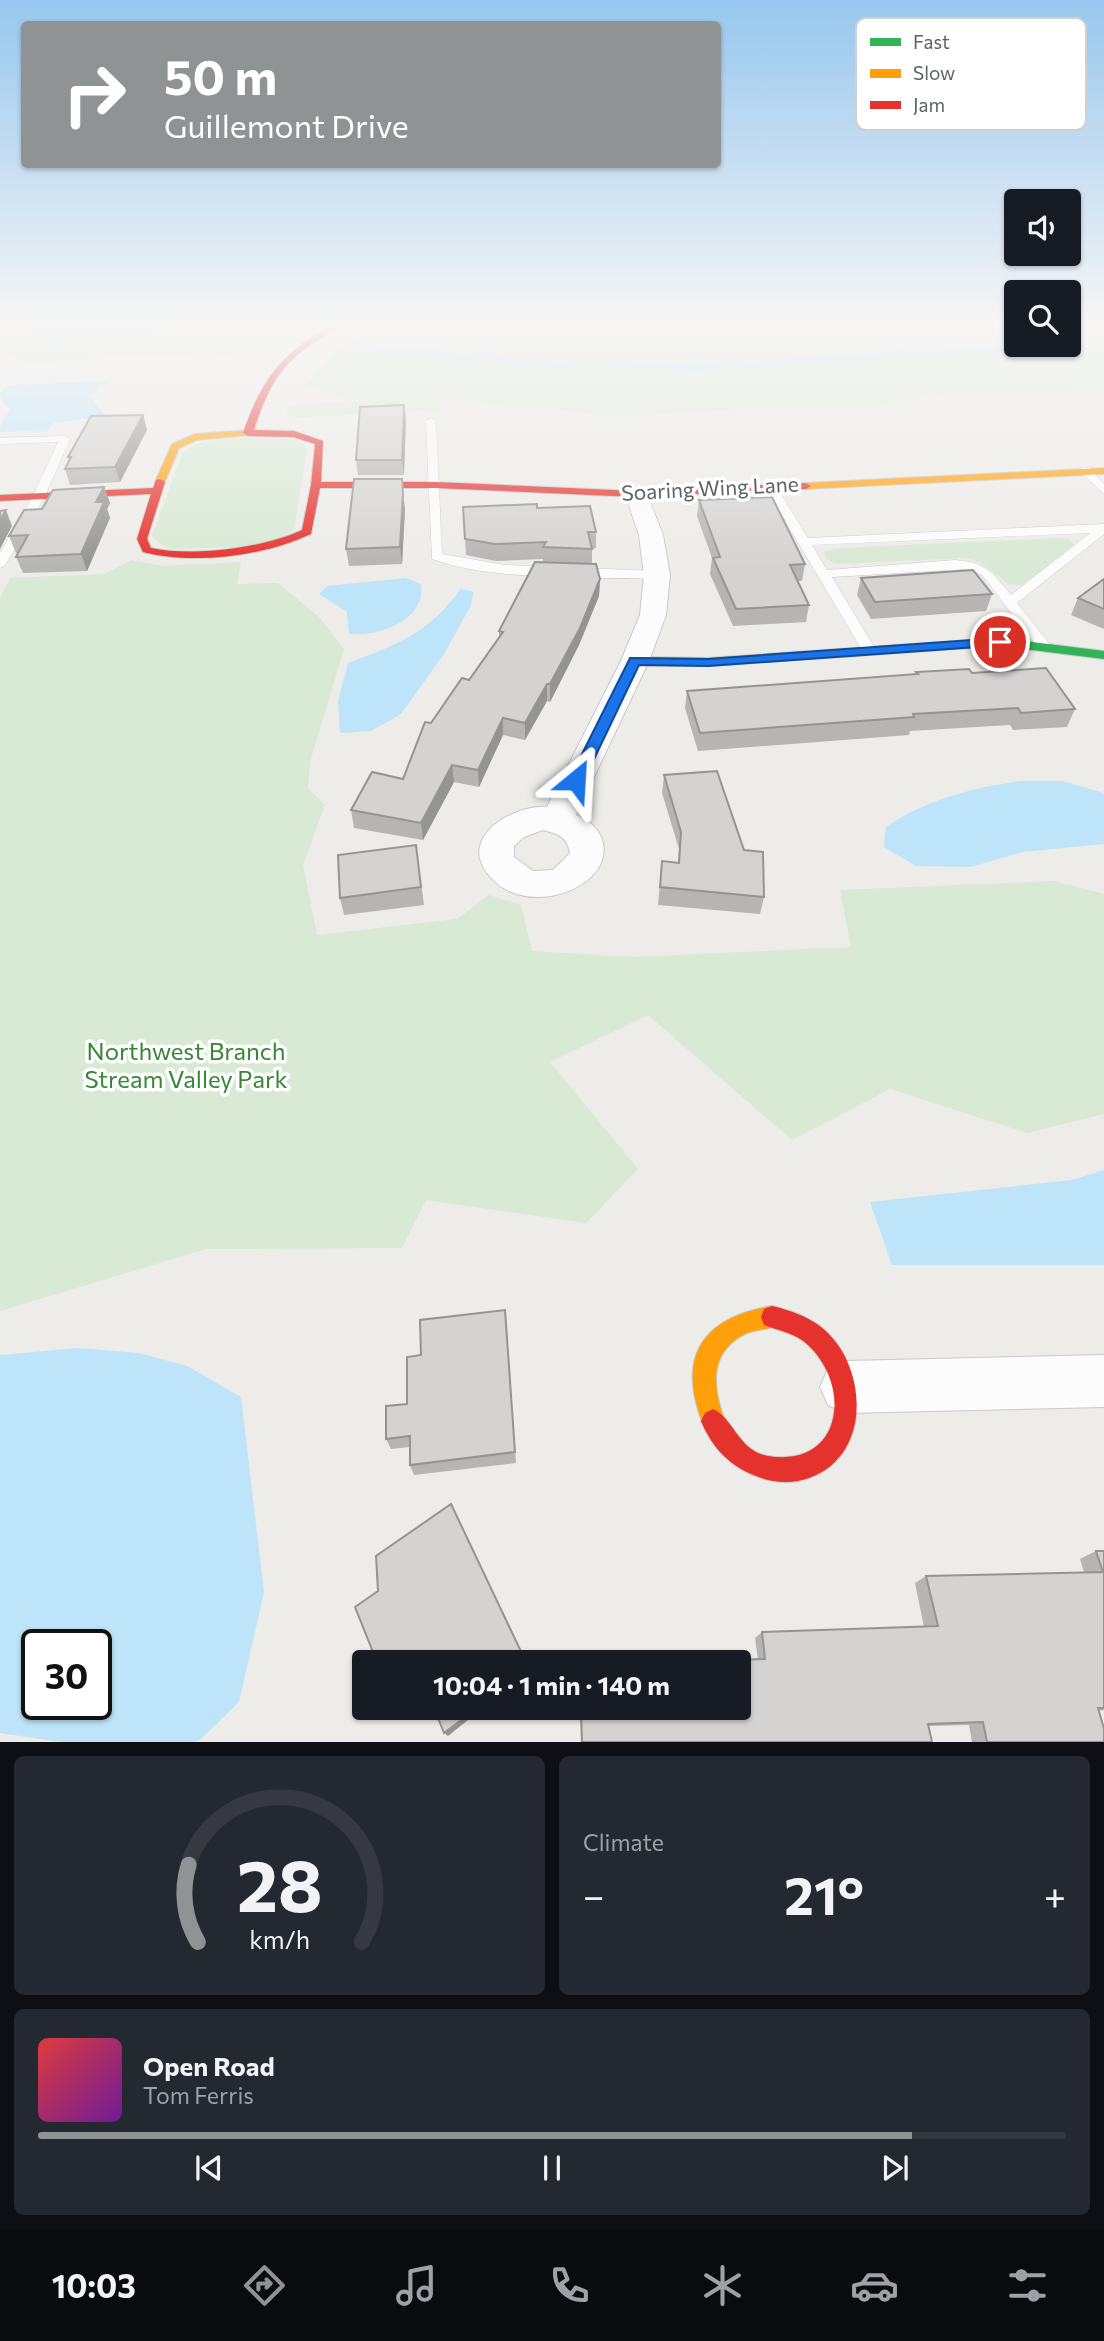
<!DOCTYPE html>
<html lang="en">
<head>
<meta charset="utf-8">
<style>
	:root { --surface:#171b24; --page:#242831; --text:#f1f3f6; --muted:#9ea1a6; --line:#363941; --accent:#909394 }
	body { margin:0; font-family:Commissioner,sans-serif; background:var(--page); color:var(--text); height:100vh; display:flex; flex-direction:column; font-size:26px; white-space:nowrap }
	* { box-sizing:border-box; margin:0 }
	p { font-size:23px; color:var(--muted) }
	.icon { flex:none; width:38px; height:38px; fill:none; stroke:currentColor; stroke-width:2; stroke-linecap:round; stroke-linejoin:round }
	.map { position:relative; height:1742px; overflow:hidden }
	.sheet { display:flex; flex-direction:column; gap:14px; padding:14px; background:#0d0f14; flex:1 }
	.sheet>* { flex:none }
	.guide { position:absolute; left:21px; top:21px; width:700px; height:147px; border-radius:7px; box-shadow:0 2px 5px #0004; background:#909394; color:#fff; overflow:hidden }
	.controls { position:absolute; left:1004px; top:189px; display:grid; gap:14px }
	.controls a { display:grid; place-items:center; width:77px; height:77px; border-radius:7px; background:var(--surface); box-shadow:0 2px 5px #0004; font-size:35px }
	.speed { position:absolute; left:21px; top:1629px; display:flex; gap:14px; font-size:35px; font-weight:700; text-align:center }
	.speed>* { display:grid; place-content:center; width:91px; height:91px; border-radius:50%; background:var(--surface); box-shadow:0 2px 5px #0004; line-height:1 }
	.speed .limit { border:4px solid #111; border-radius:10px; background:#fff; color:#111 }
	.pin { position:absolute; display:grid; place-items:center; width:60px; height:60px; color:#fff; margin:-30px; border:4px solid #fff; border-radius:50%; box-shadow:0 2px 7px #0007 }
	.me { position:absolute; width:77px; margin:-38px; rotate:27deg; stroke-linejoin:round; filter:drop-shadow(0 0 5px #0008) }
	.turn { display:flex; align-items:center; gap:24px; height:147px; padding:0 28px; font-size:32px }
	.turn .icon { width:91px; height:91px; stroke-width:2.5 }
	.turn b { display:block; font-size:49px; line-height:60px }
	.big { font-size:52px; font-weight:700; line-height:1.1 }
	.sheet .widget { flex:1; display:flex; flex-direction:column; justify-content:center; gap:10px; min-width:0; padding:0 24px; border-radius:10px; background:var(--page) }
	.sheet .dial { align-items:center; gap:0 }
	.dial svg { height:182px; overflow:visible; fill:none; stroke:var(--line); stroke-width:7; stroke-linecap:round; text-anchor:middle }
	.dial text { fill:var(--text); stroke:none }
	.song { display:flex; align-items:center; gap:21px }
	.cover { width:84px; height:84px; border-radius:10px; background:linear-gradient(135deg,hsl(0 70% 55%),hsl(280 70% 35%)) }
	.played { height:7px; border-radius:4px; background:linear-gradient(90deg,var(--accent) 85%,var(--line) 85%) }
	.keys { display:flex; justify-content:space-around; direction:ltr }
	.heat { display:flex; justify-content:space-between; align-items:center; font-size:38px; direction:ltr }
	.sheet .tiles { flex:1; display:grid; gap:14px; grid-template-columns:1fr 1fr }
	.widget:last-child { grid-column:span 2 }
	.trip { position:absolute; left:352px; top:1650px; width:399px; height:70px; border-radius:7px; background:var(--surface); box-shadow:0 2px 5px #0004; font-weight:700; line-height:70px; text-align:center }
	.tabs { display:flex; height:112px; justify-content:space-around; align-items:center; background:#090b0e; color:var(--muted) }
	.tabs .icon { width:49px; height:49px }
	.tabs .on { color:var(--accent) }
	.tabs b { font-size:32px; color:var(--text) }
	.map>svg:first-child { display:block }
	.green { fill:#d8e9d4 }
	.water { fill:#bde4f8; fill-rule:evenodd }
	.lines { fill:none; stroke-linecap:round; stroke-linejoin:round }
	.stream { stroke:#bde4f8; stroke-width:5 }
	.lane-casing { stroke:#cac9c9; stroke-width:1 }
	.street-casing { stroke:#cac9c9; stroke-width:2 }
	.fast-casing { stroke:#c9c9c8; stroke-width:2 }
	.slow-casing { stroke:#c9c9c8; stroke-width:2 }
	.jam-casing { stroke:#c9c9c8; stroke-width:2 }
	.lane { fill:#fcfcfc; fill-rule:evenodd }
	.street { fill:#fcfcfc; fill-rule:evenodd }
	.fast { fill:#30b455; fill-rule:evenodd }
	.slow { fill:#ff9f0a; fill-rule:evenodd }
	.jam { fill:#e5322d; fill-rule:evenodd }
	.wall { fill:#b6b5b4 }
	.shaded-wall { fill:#949492 }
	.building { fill:#d4d3d1; stroke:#949492; stroke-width:2 }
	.route { fill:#1a73e8; stroke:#114b97; stroke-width:2 }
	.labels { text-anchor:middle; stroke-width:7; stroke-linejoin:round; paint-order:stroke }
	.far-street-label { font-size:21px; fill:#5e6367; stroke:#fff }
	.park-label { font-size:24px; fill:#388635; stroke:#fff }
	.key { fill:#fff; stroke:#cfd0d1; stroke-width:2 }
	.key-label { font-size:19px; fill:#5e6367 }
</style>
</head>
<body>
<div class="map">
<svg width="1104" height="1743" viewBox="0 0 1104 1743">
	<rect width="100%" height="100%" fill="#eeece8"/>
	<!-- green -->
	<path class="green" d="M 0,326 L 297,326 L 255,351 L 212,358 L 113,357 L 32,364 L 0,352 Z
		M 1017,326 L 1017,345 L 1069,345 L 1069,326 L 1104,326 L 1104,389 L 937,393 L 882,405 L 612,415 L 449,400 L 440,401 L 441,412 L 423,411 L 292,418 L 286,415 L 288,405 L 367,401 L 341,397 L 305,385 L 336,350 L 371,330 Z
		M 295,439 L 304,444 L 307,450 L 294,530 L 262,546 L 171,549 L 159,543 L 152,536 L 183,452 C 202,432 268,440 295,439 Z
		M 1057,538 L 1068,539 L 1074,544 L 1073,548 L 1021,585 L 1009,584 L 981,563 L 967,558 L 837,564 L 826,559 L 824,551 L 841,548 Z
		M 131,560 L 163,566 L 241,562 L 237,584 L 278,583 L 320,618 L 344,649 L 310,762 L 308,788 L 325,805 L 303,865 L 317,935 L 457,919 L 489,895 L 521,905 L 532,951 L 633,957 L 851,947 L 840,890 L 1055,881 L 1104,894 L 1104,1114 L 1027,1133 L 890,1089 L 792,1140 L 648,1015 L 550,1062 L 638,1169 L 586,1223 L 426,1200 L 402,1248 L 206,1249 L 0,1311 L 0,598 L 10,578 L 105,574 Z"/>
	<!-- water -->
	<path class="water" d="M 37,326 L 191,326 L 154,334 L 48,342 L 33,337 Z
		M 111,381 L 100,385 L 91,397 L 105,416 L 54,423 L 48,431 L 0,432 L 1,423 L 10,410 L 2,401 L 0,393 L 8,385 Z
		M 406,578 L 421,584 C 426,620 380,637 349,634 L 347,612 L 319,594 L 327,586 Z
		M 461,589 L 474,592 L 470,607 L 444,654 L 401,714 L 371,731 L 340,733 L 338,701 L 348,663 C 399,644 427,634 461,589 Z
		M 1020,781 L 1062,781 L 1104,793 L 1104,844 L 1022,852 L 971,867 L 916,866 L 884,847 L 886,827 C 925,800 973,788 1020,781 Z
		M 1104,1170 L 1104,1265 L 892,1265 L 870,1202 L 1072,1180 Z
		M 78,1348 L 139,1353 L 187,1366 L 241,1397 L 264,1592 L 239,1702 L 201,1739 L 194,1742 L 68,1743 L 0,1733 L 0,1355 ZM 96,1645 L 96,1704 L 37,1704 L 37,1645 Z"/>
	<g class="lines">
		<!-- stream -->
		<path class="stream" d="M 274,326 L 278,327
			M 1069,340 L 1083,335 L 1104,337
			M 356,344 L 389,352 L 434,352 L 462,360 L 485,355 L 517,365 L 543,361 L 557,365 L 583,363 L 677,366 L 696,370 L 726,363 L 755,366 L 785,361 L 871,359 L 898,353 L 930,357 L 968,350 L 1057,345
			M 60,346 L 82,326"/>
		<!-- lane casing -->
		<g class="lane-casing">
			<path id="lane" d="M 431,418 L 436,421 L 442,554 L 505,565 L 657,571 L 663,575 L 657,579 C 593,577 490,581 432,559 L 426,421 Z
				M 65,436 L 70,439 L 45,496 L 6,564 L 0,568 L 0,553 L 33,496 L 58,442 L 0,444 L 0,438 Z
				M 1081,468 L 1089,468 L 1104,484 L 1104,494 L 1081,472 Z
				M 766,483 L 774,483 L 808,538 L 1104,524 L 1104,534 L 1017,603 L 1051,646 L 1044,650 L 1039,649 L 982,575 L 969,569 L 832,577 L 876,650 L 869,654 L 862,650 L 764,485 ZM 1090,533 L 1011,595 C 992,572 986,562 955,560 L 827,570 L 812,545 Z"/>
		</g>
		<!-- street casing -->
		<g class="street-casing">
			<path id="street" d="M 636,487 L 644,489 L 647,494 L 663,535 L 670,575 L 666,615 L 649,661 L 576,815 C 585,818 596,826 600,835 C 624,884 525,924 488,874 C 478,861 476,849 485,835 C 496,818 527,805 547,807 L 621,661 L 640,615 L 644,575 L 639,535 L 625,494 L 628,489 ZM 543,830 C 558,834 567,836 570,853 L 553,870 L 533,871 L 514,857 L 514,846 L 524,837 Z
				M 1104,1355 L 1104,1407 L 846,1413 L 828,1405 L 820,1387 L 828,1369 L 846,1361 Z"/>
		</g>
		<!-- fast casing -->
		<g class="fast-casing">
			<path id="fast" d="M 1000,638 L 1104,651 L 1104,659 L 1000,646 L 708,666 L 635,665 L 629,661 L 635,657 L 708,658 Z"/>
		</g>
		<!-- slow casing -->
		<g class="slow-casing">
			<path id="slow" d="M 248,430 L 251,431 L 251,435 L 197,440 L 179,448 L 164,484 L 155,482 L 172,444 L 195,434 Z
				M 1104,468 L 1104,474 L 806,489 L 801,486 L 806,483 Z
				M 772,1306 L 780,1309 L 783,1317 L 780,1325 C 768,1330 754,1329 743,1335 C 708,1354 713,1389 725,1421 L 721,1429 L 713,1433 L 705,1429 C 676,1361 698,1318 772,1306 Z"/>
		</g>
		<!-- jam casing -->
		<g class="jam-casing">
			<path id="jam" d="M 330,326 L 339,326 C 328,335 314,342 302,351 C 275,372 264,399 254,430 L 294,431 L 323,441 L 321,482 L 435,482 L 636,491 L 806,483 L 811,486 L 806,489 L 636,497 L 435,488 L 320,488 L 311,534 C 264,556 194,565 143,552 L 137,539 L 151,494 L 0,501 L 0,495 L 153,488 L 156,480 L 160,479 L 165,482 L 147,539 L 151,548 C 192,557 264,548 302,530 L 311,485 L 315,444 L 293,437 L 248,436 L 243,433 C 262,379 280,355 330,326 Z
				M 772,1306 C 789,1310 807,1316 821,1327 C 869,1365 872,1456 809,1478 C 792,1484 773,1483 756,1476 C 729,1466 712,1447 701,1421 L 705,1413 L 713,1409 C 733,1417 738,1451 768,1456 C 843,1468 852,1386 808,1345 C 796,1333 779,1331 764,1325 L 761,1317 L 764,1309 Z"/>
		</g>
		<!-- lane -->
		<use href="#lane" class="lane"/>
		<!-- street -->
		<use href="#street" class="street"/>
		<!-- fast -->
		<use href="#fast" class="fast"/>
		<!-- slow -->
		<use href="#slow" class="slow"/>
		<!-- jam -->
		<use href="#jam" class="jam"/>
	</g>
	<!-- wall -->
	<path class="wall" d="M 404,405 L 406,420 L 404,475 L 358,475 L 356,460 Z
		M 143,415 L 147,430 L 120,482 L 70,485 L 65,469 L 69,461 L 68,457 Z
		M 104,487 L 110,503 L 107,509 L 110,518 L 87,571 L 23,573 L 16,557 L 18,553 L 16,553 L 9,536 Z
		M 699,500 L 805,564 L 802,581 L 798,581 L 809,605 L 806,622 L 733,626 L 710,574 L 712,558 L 697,516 Z
		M 463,507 L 537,508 L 596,532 L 596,548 L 592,549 L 592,564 L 600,579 L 599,596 L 579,645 L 550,702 L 547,701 L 525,740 L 503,735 L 479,787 L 454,782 L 423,840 L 354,828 L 351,810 L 403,779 L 431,723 L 469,680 L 499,637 L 499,631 L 543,562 L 543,559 L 496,561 L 466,555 Z
		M 405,509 L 402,564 L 349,566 L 346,549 Z
		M 861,578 L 992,594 L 986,611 L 871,619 L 857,595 Z
		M 1104,579 L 1104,629 L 1071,615 L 1078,598 Z
		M 916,672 L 972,673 L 1075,709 L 1067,727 L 1013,730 L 1010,725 L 910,731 L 909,735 L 698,751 L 685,708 L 687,691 L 916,674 Z
		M 664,775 L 744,850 L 764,897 L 760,914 L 658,905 L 662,861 L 678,863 L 679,849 L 662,793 Z
		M 416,845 L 424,905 L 344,915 L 340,898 Z
		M 505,1310 L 516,1463 L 414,1475 L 410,1465 L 410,1447 L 391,1449 L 386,1439 L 407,1404 L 421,1355 Z
		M 1096,1551 L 1104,1551 L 1104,1710 L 1099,1711 L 1104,1742 L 972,1742 L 969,1725 L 928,1726 L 932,1742 L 581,1742 L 580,1708 L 738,1708 L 758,1660 L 755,1638 L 762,1632 L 924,1627 L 915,1583 L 926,1576 L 1084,1572 L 1080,1559 Z"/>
	<!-- shaded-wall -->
	<path class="shaded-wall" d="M 404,405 L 406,420 L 404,475 L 402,460 Z
		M 143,415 L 147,430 L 120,482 L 115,467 Z
		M 104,487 L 110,503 L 107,509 L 110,518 L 87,571 L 81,554 L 96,502 Z
		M 403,493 L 405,509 L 402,564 L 400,547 Z
		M 6,510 L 12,526 L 0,549 L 0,520 Z
		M 600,579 L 599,596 L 579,645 L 550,702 L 550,684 Z
		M 547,684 L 547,701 L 525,740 L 525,723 Z
		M 503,718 L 503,735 L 479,787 L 478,770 Z
		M 452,765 L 454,782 L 423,840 L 421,823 Z
		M 404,1708 L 414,1708 L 402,1717 L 397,1714 Z
		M 477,1708 L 483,1708 L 448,1736 L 444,1733 Z"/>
	<!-- building -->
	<path class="building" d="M 404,405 L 402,460 L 356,460 L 360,407 Z
		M 143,415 L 115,467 L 65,469 L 71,457 L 68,457 L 91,416 Z
		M 354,479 L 402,479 L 403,493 L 400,547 L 346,549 Z
		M 104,487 L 96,502 L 104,502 L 81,554 L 16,557 L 28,535 L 9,536 L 24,510 L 42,509 L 53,490 Z
		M 772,497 L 805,564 L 790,565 L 809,605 L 736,609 L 713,558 L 720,557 L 699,500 Z
		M 537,504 L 537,508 L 590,506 L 596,532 L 588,532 L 592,549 L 543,547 L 546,542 L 495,544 L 465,539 L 463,507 Z
		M 6,510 L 0,520 L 0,511 Z
		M 535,562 L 596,564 L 600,579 L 580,628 L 550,684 L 547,684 L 525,723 L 503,718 L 478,770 L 452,765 L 421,823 L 351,810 L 372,772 L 403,779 L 425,722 L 431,723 L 462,678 L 469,680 L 503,632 L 499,631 Z
		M 973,570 L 992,594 L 875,602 L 861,578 Z
		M 1104,579 L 1104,609 L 1078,598 Z
		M 1046,668 L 1075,709 L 1021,713 L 1018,708 L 913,714 L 914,717 L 700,733 L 687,691 L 918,674 L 916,672 L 969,669 L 972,673 Z
		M 717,771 L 744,850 L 763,852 L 764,897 L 660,887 L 662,861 L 679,863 L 681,832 L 664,775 Z
		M 416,845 L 421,887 L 340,898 L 338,855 Z
		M 505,1310 L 515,1452 L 410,1465 L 410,1436 L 386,1439 L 386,1406 L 407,1404 L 407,1357 L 421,1355 L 420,1320 Z
		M 451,1504 L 526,1662 L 377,1662 L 355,1607 L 378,1591 L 376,1556 Z
		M 1096,1551 L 1104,1551 L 1104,1708 L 1098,1708 L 1104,1729 L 1104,1742 L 987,1742 L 983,1722 L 928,1724 L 932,1742 L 582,1742 L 581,1708 L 738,1708 L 738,1662 L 669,1662 L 765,1659 L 762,1632 L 938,1626 L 926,1576 L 1103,1572 Z
		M 395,1708 L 404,1708 L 397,1714 Z
		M 434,1708 L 477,1708 L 444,1733 Z"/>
	<!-- sky -->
	<linearGradient id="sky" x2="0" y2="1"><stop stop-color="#97c7ee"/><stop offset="0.57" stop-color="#f7f6f5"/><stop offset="1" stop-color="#f7f6f5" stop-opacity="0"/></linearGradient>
	<rect width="1104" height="570" fill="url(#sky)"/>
	<!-- route -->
	<path class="route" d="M 1000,638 L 1006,642 L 1005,645 L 708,666 L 639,665 L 584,780 L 576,785 L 569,780 L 630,658 L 708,659 Z"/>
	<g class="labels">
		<!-- far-street labels -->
		<g class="far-street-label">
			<text transform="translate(710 489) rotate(-3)" y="7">Soaring Wing Lane</text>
		</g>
		<!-- park labels -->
		<g class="park-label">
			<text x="186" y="1060">Northwest Branch<tspan x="186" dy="28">Stream Valley Park</tspan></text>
		</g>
	</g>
	<!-- legend -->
	<rect x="856" y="18" width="230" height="112" rx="10" class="key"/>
	<rect x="870" y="38" width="31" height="8" fill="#30b455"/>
	<rect x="870" y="69" width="31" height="9" fill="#ff9f0a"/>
	<rect x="870" y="101" width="31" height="8" fill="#e5322d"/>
	<g class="key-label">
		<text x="913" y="49">Fast</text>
		<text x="913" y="80">Slow</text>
		<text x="913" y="112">Jam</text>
	</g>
</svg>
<div class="controls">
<a><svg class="icon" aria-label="sound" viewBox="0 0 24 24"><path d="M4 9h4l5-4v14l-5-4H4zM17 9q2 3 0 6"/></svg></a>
<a><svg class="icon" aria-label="search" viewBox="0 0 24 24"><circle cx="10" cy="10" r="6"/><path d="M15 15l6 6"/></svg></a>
</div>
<div class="speed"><div class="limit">30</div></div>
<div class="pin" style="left:1000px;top:642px;background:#d93025"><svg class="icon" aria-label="arrive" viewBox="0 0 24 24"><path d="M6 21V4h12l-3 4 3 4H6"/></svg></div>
<svg class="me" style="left:576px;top:780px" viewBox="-20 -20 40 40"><path d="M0-17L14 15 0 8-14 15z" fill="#1a73e8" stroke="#fff" stroke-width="4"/></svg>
<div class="trip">10:04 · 1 min · 140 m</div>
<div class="guide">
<div class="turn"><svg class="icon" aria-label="right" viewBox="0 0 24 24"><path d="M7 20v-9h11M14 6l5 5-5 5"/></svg><div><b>50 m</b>Guillemont Drive</div></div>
</div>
</div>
<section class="sheet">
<div class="tiles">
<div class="widget dial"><svg viewBox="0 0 100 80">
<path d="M14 69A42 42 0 1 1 86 69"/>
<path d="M14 69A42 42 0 0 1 10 35" stroke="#909394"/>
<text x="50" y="56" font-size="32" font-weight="700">28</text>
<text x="50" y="72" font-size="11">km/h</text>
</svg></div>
<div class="widget"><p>Climate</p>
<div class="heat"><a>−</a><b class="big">21°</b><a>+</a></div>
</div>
<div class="widget">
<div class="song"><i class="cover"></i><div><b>Open Road</b><p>Tom Ferris</p></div></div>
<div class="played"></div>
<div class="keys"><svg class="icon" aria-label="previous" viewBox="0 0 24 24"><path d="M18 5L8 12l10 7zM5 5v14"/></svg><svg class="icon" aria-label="pause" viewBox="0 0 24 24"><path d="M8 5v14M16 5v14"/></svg><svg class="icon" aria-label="next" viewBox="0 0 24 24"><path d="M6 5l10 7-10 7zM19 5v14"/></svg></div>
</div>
</div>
</section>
<nav class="tabs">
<b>10:03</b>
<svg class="icon on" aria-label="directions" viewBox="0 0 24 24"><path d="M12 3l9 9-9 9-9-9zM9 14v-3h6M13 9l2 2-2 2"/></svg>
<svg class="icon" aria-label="music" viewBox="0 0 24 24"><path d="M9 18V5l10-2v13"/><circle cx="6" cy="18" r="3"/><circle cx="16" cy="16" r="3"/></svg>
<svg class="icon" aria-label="phone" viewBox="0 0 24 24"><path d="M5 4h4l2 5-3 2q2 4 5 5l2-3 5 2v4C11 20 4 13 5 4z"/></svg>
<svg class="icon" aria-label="climate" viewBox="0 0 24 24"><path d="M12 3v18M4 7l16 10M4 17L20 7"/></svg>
<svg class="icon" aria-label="car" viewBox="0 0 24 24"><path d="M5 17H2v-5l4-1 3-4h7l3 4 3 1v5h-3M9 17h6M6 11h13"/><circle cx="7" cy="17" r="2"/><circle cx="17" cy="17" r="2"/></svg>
<svg class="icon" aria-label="filters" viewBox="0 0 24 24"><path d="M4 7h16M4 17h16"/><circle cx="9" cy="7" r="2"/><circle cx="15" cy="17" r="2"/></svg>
</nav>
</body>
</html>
